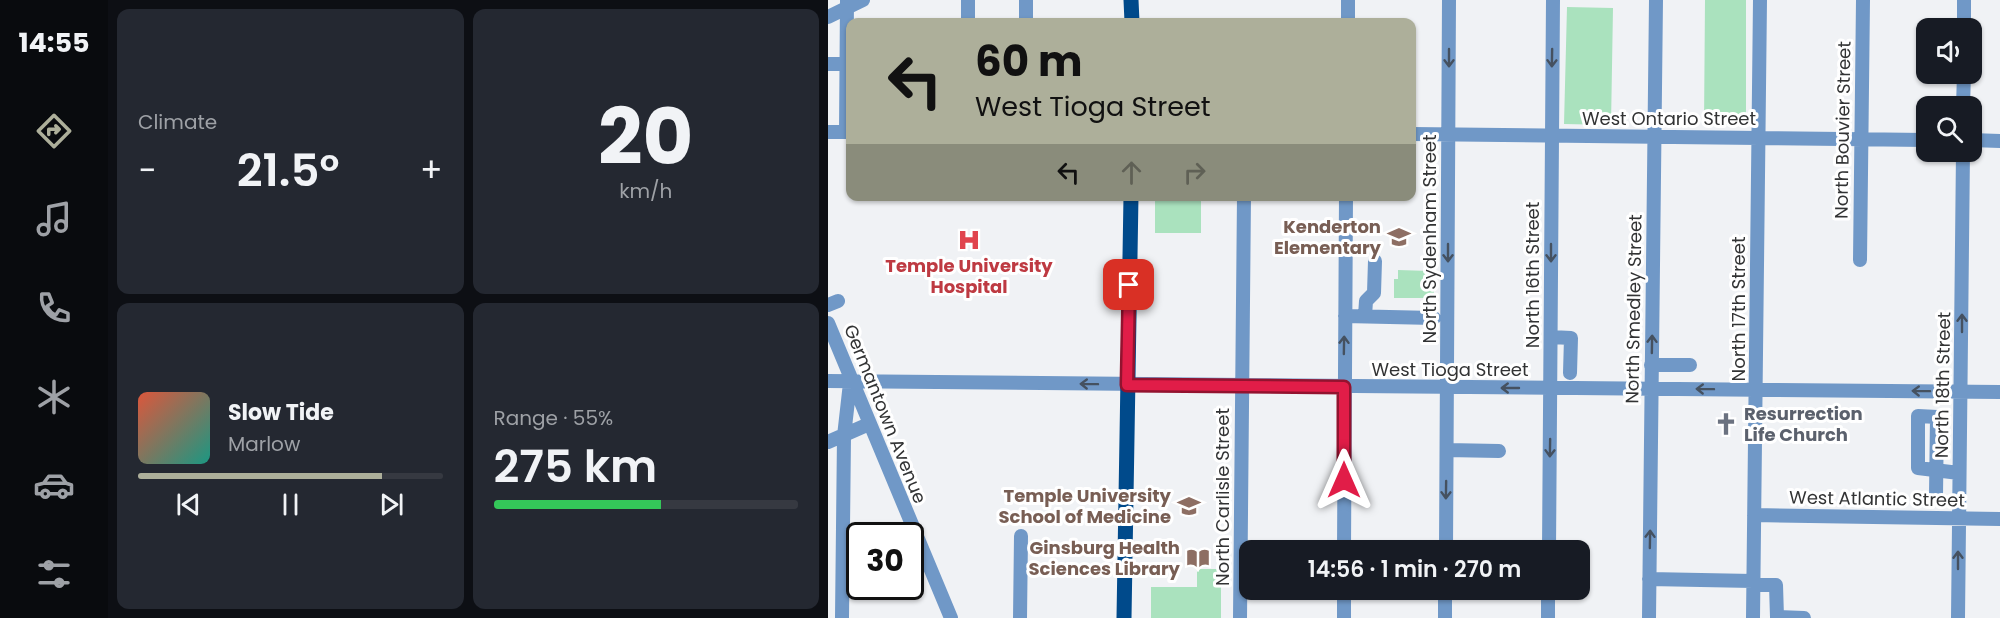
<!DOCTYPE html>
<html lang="en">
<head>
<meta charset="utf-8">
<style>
	:root { --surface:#171b24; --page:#242831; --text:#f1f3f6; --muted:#9ea1a6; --line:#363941; --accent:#adaf9a }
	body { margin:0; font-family:Poppins,sans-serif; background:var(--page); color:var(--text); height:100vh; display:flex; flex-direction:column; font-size:22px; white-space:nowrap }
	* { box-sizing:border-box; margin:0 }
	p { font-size:20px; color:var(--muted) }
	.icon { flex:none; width:33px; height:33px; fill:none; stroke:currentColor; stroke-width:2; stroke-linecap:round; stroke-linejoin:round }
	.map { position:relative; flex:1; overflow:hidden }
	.drawer { display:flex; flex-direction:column; gap:9px; padding:9px; background:#0d0f14; width:720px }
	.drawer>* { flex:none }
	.hud { position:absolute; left:18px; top:18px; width:570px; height:183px; border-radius:12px; box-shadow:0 2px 4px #0004; background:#adaf9a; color:#111; overflow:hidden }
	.controls { position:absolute; left:1088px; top:18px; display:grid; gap:12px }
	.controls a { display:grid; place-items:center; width:66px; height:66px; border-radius:12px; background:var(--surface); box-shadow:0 2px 4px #0004; font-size:30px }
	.speed { position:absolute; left:18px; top:522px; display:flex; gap:12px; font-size:30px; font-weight:700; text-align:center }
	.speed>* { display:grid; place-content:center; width:78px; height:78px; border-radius:50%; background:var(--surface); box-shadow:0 2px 4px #0004; line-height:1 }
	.speed .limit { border:3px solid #111; border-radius:9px; background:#fff; color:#111 }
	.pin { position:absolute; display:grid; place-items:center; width:51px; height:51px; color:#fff; margin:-26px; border-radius:12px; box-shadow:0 3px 9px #0006 }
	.me { position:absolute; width:66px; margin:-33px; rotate:0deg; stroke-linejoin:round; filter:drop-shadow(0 0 4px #0008) }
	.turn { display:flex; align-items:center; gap:21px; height:126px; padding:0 30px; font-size:27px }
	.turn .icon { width:78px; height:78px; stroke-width:2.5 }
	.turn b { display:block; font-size:42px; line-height:51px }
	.lanes { display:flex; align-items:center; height:57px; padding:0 30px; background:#0003; justify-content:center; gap:30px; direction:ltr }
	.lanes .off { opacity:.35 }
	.big { font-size:45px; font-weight:600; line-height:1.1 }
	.drawer .tile { flex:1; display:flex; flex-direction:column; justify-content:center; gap:9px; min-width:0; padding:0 21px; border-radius:12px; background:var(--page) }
	.drawer .dial { align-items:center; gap:0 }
	.dial b { font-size:78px; line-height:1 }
	.song { display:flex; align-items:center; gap:18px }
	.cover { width:72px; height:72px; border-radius:9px; background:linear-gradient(135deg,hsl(10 70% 55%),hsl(170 70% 35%)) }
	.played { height:6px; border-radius:3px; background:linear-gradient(90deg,var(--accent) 80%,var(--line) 80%) }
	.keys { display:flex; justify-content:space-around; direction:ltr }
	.heat { display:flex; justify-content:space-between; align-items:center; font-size:33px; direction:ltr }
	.charge { height:9px; border-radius:4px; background:linear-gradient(90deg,#34c759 55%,var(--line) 0) }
	.drawer .tiles { flex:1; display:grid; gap:9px; grid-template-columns:repeat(2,1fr) }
	.trip { position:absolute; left:411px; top:540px; width:351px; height:60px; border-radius:12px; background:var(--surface); box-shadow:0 2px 4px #0004; font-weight:600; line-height:60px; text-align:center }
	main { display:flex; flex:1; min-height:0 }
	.tab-bar { display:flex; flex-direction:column; width:108px; justify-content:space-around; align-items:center; background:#090b0e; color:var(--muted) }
	.tab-bar .icon { width:42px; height:42px }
	.tab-bar .on { color:var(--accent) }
	.tab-bar b { font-size:27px; color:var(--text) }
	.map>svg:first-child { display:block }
	.green { fill:#aae2be }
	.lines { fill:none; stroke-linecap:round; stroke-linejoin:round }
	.minor { stroke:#7098c7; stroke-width:14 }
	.major { stroke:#004a8b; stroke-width:15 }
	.oneway { stroke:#455160 }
	.route-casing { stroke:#92132f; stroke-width:15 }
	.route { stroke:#e11d48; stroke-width:10 }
	.labels { text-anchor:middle; stroke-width:6; stroke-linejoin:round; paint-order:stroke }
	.street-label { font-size:18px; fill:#323334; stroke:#fff }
	.education-label { font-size:18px; font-weight:bold; fill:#785e54; stroke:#fff; text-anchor:end }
	.health-label { font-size:18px; font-weight:bold; fill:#be3a42; stroke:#fff }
	.worship-label { font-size:18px; font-weight:bold; fill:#5b616d; stroke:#fff; text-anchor:start }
</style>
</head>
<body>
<main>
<nav class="tab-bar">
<b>14:55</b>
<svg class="icon on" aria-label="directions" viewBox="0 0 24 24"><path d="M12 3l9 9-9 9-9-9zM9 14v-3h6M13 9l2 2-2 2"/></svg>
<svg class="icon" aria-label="music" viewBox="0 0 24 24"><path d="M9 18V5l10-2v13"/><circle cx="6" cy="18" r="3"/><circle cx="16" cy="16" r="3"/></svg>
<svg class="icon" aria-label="phone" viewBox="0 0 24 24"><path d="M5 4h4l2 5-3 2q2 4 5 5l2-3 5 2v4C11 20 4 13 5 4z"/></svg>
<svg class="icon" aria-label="climate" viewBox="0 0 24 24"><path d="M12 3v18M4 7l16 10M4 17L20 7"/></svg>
<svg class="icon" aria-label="car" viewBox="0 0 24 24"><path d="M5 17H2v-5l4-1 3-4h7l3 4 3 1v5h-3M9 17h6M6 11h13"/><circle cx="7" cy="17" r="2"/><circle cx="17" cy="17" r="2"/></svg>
<svg class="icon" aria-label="filters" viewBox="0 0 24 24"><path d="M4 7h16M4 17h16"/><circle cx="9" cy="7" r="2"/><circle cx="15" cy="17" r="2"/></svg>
</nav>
<section class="drawer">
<div class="tiles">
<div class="tile"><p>Climate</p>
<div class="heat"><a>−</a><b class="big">21.5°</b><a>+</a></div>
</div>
<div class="tile dial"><b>20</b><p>km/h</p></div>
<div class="tile">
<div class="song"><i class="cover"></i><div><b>Slow Tide</b><p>Marlow</p></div></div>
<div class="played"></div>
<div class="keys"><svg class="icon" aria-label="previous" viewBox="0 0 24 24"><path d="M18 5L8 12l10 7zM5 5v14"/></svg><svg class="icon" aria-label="pause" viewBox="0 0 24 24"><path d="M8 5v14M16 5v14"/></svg><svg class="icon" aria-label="next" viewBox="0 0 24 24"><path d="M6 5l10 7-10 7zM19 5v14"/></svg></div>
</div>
<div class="tile"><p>Range · 55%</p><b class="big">275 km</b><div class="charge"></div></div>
</div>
</section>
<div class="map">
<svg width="1172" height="618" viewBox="0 0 1172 618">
	<rect width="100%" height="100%" fill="#f0f2f5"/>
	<!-- green -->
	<path class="green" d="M 877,0 L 918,0 L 918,125 L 876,125 Z
		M 739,7 L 785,8 L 783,125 L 736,124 Z
		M 327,197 L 373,197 L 373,233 L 327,233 Z
		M 570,270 L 602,271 L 602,279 L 606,279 L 606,298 L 566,298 L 566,279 L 570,279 Z
		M 369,569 L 393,569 L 393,618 L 323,618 L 323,587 L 369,587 Z"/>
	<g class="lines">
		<!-- minor -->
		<path class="minor" d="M 0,17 L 35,0
			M 140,22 L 140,0
			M 198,22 L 198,0
			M 520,22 L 520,0
			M 1136,28 L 1136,0
			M 0,64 L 19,64
			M 1135,106 L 1136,74
			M 0,132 L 22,132
			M 18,132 L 19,0
			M 584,134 L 1098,140
			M 1143,140 L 1172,141
			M 1032,260 L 1035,0
			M 0,305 L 10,301
			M 517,316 L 606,318
			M 537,316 L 538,301 L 546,293 L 547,261
			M 0,323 L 123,618
			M 723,337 L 743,338 L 742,373
			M 823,365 L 862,365
			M 0,381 L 1172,392
			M 0,442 L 41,424
			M 619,450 L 671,451
			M 1108,495 L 1109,417 L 1090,416 L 1090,468 L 1131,473
			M 926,515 L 1172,519
			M 516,550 L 518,196
			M 618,550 L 621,0
			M 721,550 L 725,0
			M 821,579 L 925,581
			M 925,585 L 948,585 L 949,617 L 976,618
			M 14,618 L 16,436 L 22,383
			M 192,618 L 193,536
			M 412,618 L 416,196
			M 516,618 L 516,590
			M 617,618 L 617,590
			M 720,618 L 720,590
			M 821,618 L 828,0
			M 925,618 L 932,0
			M 1130,618 L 1135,152"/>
		<!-- major -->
		<path class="major" d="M 303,0 L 304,22
			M 296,618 L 303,196"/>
	</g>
	<!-- one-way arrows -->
	<defs><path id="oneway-shaft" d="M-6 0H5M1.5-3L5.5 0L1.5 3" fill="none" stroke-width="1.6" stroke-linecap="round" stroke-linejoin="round" transform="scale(1.5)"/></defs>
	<g class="oneway">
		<use href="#oneway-shaft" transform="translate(621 58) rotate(90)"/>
		<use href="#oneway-shaft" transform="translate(724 58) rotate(91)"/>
		<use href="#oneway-shaft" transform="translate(620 253) rotate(90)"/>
		<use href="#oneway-shaft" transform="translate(723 253) rotate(90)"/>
		<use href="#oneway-shaft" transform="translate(1134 323) rotate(-90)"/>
		<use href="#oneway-shaft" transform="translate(824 344) rotate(-89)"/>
		<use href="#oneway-shaft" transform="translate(516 345) rotate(-89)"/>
		<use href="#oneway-shaft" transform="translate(261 384) rotate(-179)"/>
		<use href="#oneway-shaft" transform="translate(682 388) rotate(-180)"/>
		<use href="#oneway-shaft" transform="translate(877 389) rotate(-179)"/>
		<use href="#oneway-shaft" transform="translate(1093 391) rotate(-179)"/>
		<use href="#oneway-shaft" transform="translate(722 448) rotate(91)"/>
		<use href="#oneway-shaft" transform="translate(618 490) rotate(91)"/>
		<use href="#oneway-shaft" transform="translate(822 539) rotate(-89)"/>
		<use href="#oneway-shaft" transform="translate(1130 560) rotate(-90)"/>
	</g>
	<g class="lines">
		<!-- route casing -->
		<g class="route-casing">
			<path id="route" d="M 301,285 L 299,385 L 516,387 L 516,480"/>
		</g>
		<!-- route -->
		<use href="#route" class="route"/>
	</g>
	<!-- icons -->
	<defs>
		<g id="school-bare" transform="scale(1.8)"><path d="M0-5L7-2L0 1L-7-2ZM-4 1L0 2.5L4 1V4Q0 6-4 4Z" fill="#8d6e63" stroke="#fff" stroke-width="2.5" paint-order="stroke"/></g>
		<g id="hospital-bare" transform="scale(1.8)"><path d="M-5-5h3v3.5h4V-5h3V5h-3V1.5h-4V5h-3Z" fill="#e0444e" stroke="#fff" stroke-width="2.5" paint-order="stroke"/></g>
		<g id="church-bare" transform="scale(1.8)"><path d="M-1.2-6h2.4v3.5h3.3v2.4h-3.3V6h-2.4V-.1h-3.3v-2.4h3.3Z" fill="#6b7280" stroke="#fff" stroke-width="2.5" paint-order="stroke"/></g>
		<g id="university-bare" transform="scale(1.8)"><path d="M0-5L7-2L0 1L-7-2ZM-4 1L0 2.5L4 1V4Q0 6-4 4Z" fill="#8d6e63" stroke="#fff" stroke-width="2.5" paint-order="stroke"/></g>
		<g id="library-bare" transform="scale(1.8)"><path d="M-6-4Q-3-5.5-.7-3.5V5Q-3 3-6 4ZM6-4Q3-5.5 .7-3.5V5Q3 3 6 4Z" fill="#8d6e63" stroke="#fff" stroke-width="2.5" paint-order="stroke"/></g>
	</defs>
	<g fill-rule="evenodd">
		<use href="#school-bare" x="571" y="237"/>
		<use href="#hospital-bare" x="141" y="240"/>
		<use href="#church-bare" x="898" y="424"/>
		<use href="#university-bare" x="361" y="506"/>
		<use href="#library-bare" x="370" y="558"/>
	</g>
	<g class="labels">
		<!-- street labels -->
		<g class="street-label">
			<text x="841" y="125">West Ontario Street</text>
			<text transform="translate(1015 130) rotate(-89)" y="6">North Bouvier Street</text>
			<text transform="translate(602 239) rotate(-90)" y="6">North Sydenham Street</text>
			<text transform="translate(705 275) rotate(-90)" y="6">North 16th Street</text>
			<text transform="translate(806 309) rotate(-89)" y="6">North Smedley Street</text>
			<text transform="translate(911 309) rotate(-90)" y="6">North 17th Street</text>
			<text x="622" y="376">West Tioga Street</text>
			<text transform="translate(1115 385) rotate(-89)" y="6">North 18th Street</text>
			<text transform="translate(57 414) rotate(68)" y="6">Germantown Avenue</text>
			<text transform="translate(395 497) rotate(-90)" y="6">North Carlisle Street</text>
			<text transform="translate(1049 499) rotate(1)" y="6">West Atlantic Street</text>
		</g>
		<!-- education labels -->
		<g class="education-label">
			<text x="553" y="233">Kenderton<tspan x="553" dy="21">Elementary</tspan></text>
			<text x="343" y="502">Temple University<tspan x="343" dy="21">School of Medicine</tspan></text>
			<text x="352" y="554">Ginsburg Health<tspan x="352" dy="21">Sciences Library</tspan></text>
		</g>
		<!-- health labels -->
		<g class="health-label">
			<text x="141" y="272">Temple University<tspan x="141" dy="21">Hospital</tspan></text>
		</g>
		<!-- worship labels -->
		<g class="worship-label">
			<text x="916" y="420">Resurrection<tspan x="916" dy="21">Life Church</tspan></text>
		</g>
	</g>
</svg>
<div class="controls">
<a><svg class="icon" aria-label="sound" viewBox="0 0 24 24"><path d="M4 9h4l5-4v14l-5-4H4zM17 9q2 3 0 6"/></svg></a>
<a><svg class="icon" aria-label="search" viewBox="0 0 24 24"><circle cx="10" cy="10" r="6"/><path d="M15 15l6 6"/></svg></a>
</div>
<div class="speed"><div class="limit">30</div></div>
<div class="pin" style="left:301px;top:285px;background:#d93025"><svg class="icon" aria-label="arrive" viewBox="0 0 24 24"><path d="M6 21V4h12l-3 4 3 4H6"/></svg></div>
<svg class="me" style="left:516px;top:480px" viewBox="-20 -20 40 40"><path d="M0-17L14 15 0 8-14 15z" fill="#e11d48" stroke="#fff" stroke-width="4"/></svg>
<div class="trip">14:56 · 1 min · 270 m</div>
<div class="hud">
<div class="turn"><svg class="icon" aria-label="left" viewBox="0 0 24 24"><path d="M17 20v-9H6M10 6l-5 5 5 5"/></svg><div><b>60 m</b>West Tioga Street</div></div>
<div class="lanes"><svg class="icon" aria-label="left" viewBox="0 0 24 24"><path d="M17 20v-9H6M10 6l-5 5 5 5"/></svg><svg class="icon off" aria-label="ahead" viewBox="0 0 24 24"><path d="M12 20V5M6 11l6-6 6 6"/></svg><svg class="icon off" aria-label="right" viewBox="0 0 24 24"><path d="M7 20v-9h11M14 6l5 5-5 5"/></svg></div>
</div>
</div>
</main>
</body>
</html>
